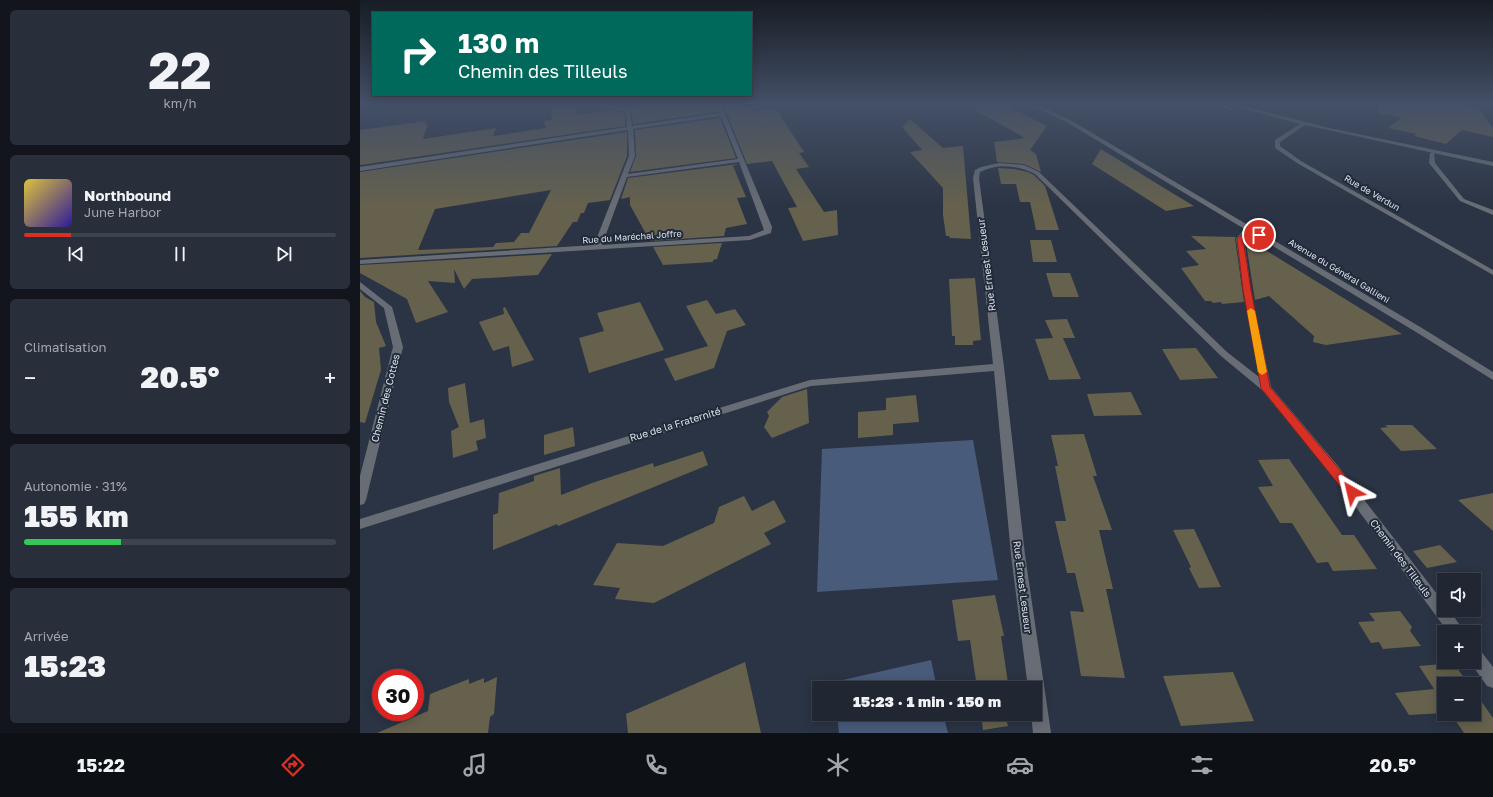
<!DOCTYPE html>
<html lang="fr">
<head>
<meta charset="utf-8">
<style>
	:root { --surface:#202733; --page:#282f3b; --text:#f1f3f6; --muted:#a2a5ac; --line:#3d444e; --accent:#d93025 }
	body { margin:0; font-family:"Golos Text",sans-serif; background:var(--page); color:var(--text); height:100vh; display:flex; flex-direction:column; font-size:15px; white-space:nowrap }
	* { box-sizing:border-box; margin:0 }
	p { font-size:13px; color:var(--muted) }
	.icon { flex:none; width:22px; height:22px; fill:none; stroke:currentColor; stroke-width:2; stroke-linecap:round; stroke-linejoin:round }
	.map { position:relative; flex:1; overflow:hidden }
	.drawer { display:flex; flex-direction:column; gap:10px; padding:10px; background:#12151c; width:360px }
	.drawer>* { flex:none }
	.banner { position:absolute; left:12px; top:12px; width:380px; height:84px; border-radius:0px; box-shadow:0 2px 10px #0003,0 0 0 1px var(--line); background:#00695c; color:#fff; overflow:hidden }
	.buttons { position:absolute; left:1077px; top:573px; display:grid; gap:8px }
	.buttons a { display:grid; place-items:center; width:44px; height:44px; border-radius:0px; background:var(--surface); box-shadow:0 2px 10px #0003,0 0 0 1px var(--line); font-size:20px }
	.speed { position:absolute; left:12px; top:669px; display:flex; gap:8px; font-size:20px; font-weight:700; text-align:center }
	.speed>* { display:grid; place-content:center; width:52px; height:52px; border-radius:50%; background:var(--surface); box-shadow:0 2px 10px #0003,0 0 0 1px var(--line); line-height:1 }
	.speed .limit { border:6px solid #d22; background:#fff; color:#111 }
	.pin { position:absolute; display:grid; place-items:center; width:34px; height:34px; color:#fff; margin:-17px; border:2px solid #fff; border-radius:50%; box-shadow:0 1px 4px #0007 }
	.me { position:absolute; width:44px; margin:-22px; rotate:323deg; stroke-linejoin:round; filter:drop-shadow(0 0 3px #0008) }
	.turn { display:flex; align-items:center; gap:14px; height:84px; padding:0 20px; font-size:18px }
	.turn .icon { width:52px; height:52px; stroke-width:2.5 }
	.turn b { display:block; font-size:28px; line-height:34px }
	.big { font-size:30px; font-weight:800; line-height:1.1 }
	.drawer .tile { flex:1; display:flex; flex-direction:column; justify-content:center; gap:6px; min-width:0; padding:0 14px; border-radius:6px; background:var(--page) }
	.drawer .dial { align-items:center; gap:0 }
	.dial b { font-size:52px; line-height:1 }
	.song { display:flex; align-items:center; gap:12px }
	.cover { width:48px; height:48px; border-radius:6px; background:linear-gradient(135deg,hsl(50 70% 55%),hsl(250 70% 35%)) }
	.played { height:4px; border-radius:2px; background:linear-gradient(90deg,var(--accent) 15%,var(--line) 15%) }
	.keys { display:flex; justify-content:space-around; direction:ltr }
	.heat { display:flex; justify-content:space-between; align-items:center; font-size:22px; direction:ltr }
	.charge { height:6px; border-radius:3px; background:linear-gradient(90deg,#34c759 31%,var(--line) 0) }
	.trip { position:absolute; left:452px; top:681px; width:230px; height:40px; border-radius:0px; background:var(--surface); box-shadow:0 2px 10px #0003,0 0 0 1px var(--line); font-weight:800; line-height:40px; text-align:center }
	.dock { display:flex; height:64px; justify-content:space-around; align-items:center; background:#0d1014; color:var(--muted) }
	.dock .icon { width:28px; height:28px }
	.dock .current { color:var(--accent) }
	.dock b { font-size:18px; color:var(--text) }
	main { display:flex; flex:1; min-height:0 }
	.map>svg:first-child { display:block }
	.green { fill:#485b7b }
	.building { fill:#65614d; fill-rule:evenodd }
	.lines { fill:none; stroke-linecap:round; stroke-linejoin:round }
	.minor { fill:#686d75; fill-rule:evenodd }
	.tertiary { fill:#686d75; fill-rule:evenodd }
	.route { fill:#d93025; stroke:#8d1f18 }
	.slow { fill:#f59e0b }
	.labels { text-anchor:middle; stroke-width:4; stroke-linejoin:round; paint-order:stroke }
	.far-street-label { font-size:9px; fill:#dce2ec; stroke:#212a39 }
	.street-label { font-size:10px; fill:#dce2ec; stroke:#212a39 }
</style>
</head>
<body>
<main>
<section class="drawer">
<div class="tile dial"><b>22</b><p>km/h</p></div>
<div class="tile">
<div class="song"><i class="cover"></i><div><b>Northbound</b><p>June Harbor</p></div></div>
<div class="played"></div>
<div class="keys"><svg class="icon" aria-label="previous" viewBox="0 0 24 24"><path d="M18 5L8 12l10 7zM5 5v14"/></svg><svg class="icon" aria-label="pause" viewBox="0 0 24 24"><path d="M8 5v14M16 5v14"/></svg><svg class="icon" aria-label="next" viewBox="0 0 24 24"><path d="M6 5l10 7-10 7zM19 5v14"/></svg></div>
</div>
<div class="tile"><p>Climatisation</p>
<div class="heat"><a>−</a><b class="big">20.5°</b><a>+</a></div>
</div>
<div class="tile"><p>Autonomie · 31%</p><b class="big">155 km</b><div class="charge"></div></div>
<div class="tile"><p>Arrivée</p><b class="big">15:23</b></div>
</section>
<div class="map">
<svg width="1133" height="733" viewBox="0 0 1133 733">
	<rect width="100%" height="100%" fill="#2b3444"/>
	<!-- green -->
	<path class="green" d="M 613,440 L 638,580 L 457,592 L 462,449 Z
		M 571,660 L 577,688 L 475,688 L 474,682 Z
		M 477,714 L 583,714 L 588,733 L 479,733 Z"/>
	<!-- building -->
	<path class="building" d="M 283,104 L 356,104 L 358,112 L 273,124 L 271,109 L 284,107 Z
		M 363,104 L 381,104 L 382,108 L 389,107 L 391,111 L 416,109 L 444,152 L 439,153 L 449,167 L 436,169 L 464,212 L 477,210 L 478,235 L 443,241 L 428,208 L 437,207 L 412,161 L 387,164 Z
		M 604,104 L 653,104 L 653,109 L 687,126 L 670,150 L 676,154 L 681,172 L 664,164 L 637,162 L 634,142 L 665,138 Z
		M 1019,104 L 1102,104 L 1114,106 L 1118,108 L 1133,128 L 1133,137 L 1102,130 L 1086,144 L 1054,136 L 1057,134 L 1028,128 L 1042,118 L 1018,113 Z
		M 216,105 L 217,115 L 254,110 L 265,113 L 265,126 L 0,165 L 0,130 L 66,121 L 65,124 L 68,124 L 63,139 L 136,128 L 133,136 L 186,128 L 184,121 L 192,120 L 191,109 Z
		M 360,118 L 376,158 L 270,172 L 276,156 L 275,130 Z
		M 550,119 L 583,148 L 603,146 L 611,239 L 590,238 L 589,236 L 586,236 L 583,215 L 583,188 L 550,152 L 562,150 L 542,127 Z
		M 267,132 L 267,156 L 250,200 L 228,203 L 224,213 L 221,213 L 217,222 L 213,222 L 197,246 L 0,258 L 0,172 ZM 191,190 L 169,233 L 161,233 L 154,242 L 136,243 L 133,247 L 58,250 L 75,209 Z
		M 741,149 L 804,188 L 834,206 L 806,211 L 732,164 Z
		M 378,164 L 373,166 L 386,197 L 377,198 L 387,224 L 366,228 L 364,236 L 290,241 L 270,205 L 270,197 L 261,199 L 268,178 Z
		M 638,168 L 654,169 L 668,172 L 674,175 L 685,186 L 699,230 L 676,230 L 670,202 L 660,202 L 656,184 L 641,184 Z
		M 831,236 L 876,237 L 875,239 L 884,302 L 862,304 L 861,302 L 853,303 L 851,301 L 845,301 L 821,268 L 839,265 L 826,251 L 846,249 Z
		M 670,240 L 691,240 L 697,262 L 673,262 Z
		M 362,243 L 357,259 L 353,260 L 353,262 L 303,265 L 293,247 Z
		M 886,243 L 893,248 L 902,248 L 1042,334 L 966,345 L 953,342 L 954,336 L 909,296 L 895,300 Z
		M 192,254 L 178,275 L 112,279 L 104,289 L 94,269 L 95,283 L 68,281 L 88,312 L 56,323 L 47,299 L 0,273 L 0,265 Z
		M 686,273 L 710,273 L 719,297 L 693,297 Z
		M 615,278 L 621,340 L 613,341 L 613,345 L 595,345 L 595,336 L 592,336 L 589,279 Z
		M 0,291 L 5,297 L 14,302 L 16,322 L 26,346 L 19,348 L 21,370 L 5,423 L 0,422 Z
		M 347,300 L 356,314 L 375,309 L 386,325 L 367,331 L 354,368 L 315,381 L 304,359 L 348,346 L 326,306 Z
		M 280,302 L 304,350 L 229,373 L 219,338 L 244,331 L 237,313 Z
		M 145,307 L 174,360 L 152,367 L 149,346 L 133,351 L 119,322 L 144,314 L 143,308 Z
		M 707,319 L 715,338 L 703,338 L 721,379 L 689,380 L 675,339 L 693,338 L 685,320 Z
		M 836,348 L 858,378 L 820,380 L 802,349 Z
		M 105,383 L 110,423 L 124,419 L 126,438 L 116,441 L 118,450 L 93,458 L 91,431 L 99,427 L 89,402 L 88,388 Z
		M 447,389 L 449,423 L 412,438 L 404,427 L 409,416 L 407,412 L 422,397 Z
		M 771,392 L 782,415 L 734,416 L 727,394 Z
		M 556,395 L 559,422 L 533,424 L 533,435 L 498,438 L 498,412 L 526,410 L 526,398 Z
		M 1025,425 L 1052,425 L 1077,449 L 1041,451 L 1020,428 L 1028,427 Z
		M 213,427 L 215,446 L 184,455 L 184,435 Z
		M 724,434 L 737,476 L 733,476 L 752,530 L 739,530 L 753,589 L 746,589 L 765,678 L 721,676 L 710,611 L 724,612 L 715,573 L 707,573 L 695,521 L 706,521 L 695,466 L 698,466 L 691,435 Z
		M 343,451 L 348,465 L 198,526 L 197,524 L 133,550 L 133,515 L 138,513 L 139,493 L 174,481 L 174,476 L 200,468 L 201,495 L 232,483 L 293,463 L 294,467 Z
		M 929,459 L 982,535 L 994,535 L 1017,569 L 973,571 L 968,562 L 957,563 L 932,523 L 920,523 L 898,487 L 913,486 L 898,460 Z
		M 1133,493 L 1133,531 L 1098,500 Z
		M 384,496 L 392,511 L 414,500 L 426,522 L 404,533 L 411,544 L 294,603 L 255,599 L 260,588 L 233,585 L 257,543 L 303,546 L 354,523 L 359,507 Z
		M 834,529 L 842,546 L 861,587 L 839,588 L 829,568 L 831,567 L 813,530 Z
		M 1080,545 L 1097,562 L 1067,568 L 1053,551 Z
		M 635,595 L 644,636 L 641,636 L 648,683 L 639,685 L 640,688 L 617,688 L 610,640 L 598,641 L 592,600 Z
		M 1040,611 L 1052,627 L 1050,631 L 1061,646 L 1023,649 L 1019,642 L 1011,643 L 998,622 L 1015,621 L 1009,613 Z
		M 385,662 L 401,733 L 268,733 L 266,714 Z
		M 1093,663 L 1109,684 L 1084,684 L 1084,713 L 1049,715 L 1035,693 L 1074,689 L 1059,666 Z
		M 873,672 L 894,721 L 821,726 L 803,676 Z
		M 137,677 L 134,714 L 130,717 L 128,733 L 17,733 L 68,711 L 70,694 L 109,679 L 109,684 L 124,678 L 124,683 Z
		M 1114,691 L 1133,718 L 1133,733 L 1104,733 L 1091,714 L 1114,714 Z
		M 621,714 L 645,714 L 648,726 L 623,730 Z"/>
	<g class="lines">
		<!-- minor -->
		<path class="minor" d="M 238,104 L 246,104 L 270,110 L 272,126 L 360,113 L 357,104 L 361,104 L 412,227 L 411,233 L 390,240 L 0,264 L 0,260 L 234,245 L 269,156 L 268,130 L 0,171 L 0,167 L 267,127 L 266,112 ZM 361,116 L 378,159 L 268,174 L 275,156 L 273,129 ZM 379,162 L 404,230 L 389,236 L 242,245 L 267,177 Z
			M 1070,153 L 1074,153 L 1075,163 L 1104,199 L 1133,210 L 1133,215 L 1100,201 L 1069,163 Z
			M 639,163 L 664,165 L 679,172 L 867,352 L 899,377 L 883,290 L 876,239 L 886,227 L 892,227 L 893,229 L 884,239 L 891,290 L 911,387 L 978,466 L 1084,603 L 1084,610 L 1089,610 L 1105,632 L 1088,632 L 970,472 L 902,390 L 861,356 L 675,174 C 658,165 637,163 620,172 L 619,178 L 644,367 L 665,555 L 691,733 L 673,733 L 671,714 L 675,714 L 675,688 L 668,688 L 651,555 L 634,371 L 451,386 L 0,529 L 0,519 L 450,380 L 633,364 L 613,178 L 615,170 L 621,167 Z
			M 0,282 L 32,307 L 43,347 L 6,500 L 4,504 L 0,505 L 0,476 L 33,347 L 24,308 L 0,289 Z
			M 1114,647 L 1120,650 L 1133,667 L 1133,688 L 1127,686 L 1110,662 L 1114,662 Z"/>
		<!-- tertiary -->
		<path class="tertiary" d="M 664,104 L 683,107 L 712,121 L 1062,328 L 1133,372 L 1133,380 L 1056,332 L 708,123 L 679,109 Z
			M 854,104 L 861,104 L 876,110 L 872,111 Z
			M 866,104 L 874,104 L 969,128 L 1133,162 L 1133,166 L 945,125 L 920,142 L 920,146 L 941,161 L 1133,270 L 1133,275 L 937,163 L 915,148 L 915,140 L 940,124 Z"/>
	</g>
	<!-- sky -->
	<linearGradient id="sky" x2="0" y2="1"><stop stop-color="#181d25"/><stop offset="0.5" stop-color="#445067"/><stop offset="1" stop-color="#445067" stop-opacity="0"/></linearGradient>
	<rect width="1133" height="207" fill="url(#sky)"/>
	<!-- route -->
	<path class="route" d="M 889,227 L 902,235 L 899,237 L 890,233 L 883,239 L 891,290 L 910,387 L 996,489 L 997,492 L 996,496 L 988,496 L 901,388 L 883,290 L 877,239 Z"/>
	<!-- slow -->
	<path class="slow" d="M 891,308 L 895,311 L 907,372 L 902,375 L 898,372 L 887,311 Z"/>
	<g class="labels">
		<!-- far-street labels -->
		<g class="far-street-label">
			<text transform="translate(1012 193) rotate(30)" y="3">Rue de Verdun</text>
			<text transform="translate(272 237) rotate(-4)" y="3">Rue du Maréchal Joffre</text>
			<text transform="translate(979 271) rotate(31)" y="3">Avenue du Général Gallieni</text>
		</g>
		<!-- street labels -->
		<g class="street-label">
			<text transform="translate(626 265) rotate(-97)" y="4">Rue Ernest Lesueur</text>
			<text transform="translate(25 398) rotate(-76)" y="4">Chemin des Cottes</text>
			<text transform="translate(315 424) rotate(-17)" y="4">Rue de la Fraternité</text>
			<text transform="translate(1041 558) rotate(53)" y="4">Chemin des Tilleuls</text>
			<text transform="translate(663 587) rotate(83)" y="4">Rue Ernest Lesueur</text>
		</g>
	</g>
</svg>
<div class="buttons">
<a><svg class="icon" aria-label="sound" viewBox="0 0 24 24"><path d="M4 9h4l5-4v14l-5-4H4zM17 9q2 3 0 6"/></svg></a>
<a>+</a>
<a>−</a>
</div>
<div class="speed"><div class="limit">30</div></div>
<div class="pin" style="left:899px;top:235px;background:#d93025"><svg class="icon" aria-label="arrive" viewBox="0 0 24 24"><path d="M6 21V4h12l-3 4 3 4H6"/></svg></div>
<svg class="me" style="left:992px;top:492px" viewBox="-20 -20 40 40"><path d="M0-17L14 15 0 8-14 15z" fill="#d93025" stroke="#fff" stroke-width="4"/></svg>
<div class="trip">15:23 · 1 min · 150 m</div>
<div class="banner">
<div class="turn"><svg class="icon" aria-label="right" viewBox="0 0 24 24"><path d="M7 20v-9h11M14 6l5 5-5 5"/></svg><div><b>130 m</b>Chemin des Tilleuls</div></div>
</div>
</div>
</main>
<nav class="dock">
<b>15:22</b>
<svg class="icon current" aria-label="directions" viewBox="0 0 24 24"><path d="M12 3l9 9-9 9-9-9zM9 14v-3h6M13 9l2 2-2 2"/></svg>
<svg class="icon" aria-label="music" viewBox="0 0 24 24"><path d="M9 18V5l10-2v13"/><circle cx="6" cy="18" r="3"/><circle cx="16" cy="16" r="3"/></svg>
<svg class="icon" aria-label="phone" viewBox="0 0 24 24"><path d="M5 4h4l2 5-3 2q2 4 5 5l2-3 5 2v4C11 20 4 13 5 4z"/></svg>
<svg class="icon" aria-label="climate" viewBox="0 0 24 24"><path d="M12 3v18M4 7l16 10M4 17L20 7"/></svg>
<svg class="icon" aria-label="car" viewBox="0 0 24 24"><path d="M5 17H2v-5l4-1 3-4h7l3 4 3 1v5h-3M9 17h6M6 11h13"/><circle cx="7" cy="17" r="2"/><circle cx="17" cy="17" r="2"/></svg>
<svg class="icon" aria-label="filters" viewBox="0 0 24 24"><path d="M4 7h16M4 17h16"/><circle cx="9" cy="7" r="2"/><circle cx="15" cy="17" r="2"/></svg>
<b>20.5°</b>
</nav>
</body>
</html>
